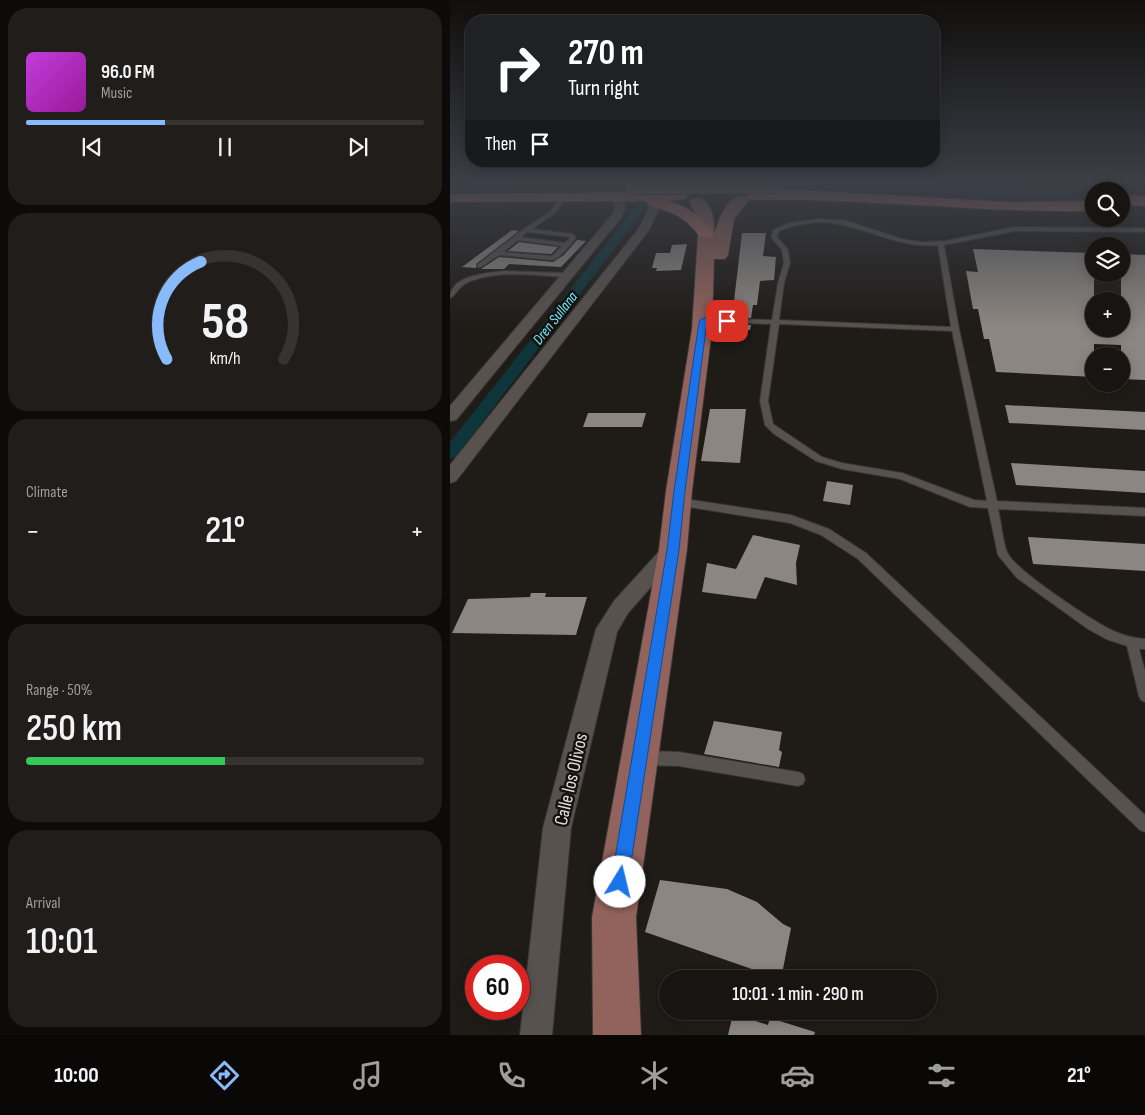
<!DOCTYPE html>
<html lang="en">
<head>
<meta charset="utf-8">
<style>
	:root { --surface:#171411; --page:#201d1a; --text:#f1f3f6; --muted:#9e9e9f; --line:#363331; --accent:#89bafc }
	body { margin:0; font-family:"Sofia Sans Condensed",sans-serif; background:var(--page); color:var(--text); height:100vh; display:flex; flex-direction:column; font-size:19px; white-space:nowrap }
	* { box-sizing:border-box; margin:0 }
	p { font-size:16px; color:var(--muted) }
	.icon { flex:none; width:28px; height:28px; fill:none; stroke:currentColor; stroke-width:2; stroke-linecap:round; stroke-linejoin:round }
	.map { position:relative; flex:1; overflow:hidden }
	.panel { display:flex; flex-direction:column; gap:8px; padding:8px; background:#0d0b09; width:450px }
	.panel>* { flex:none }
	.hud { position:absolute; left:15px; top:15px; width:475px; height:152px; border-radius:20px; box-shadow:0 2px 12px #0003,0 0 0 1px var(--line); background:#202124; color:#fff; overflow:hidden }
	.tools { position:absolute; left:635px; top:182px; display:grid; gap:10px }
	.tools a { display:grid; place-items:center; width:45px; height:45px; border-radius:50%; background:var(--surface); box-shadow:0 2px 12px #0003,0 0 0 1px var(--line); font-size:25px }
	.speed { position:absolute; left:15px; top:955px; display:flex; gap:10px; font-size:25px; font-weight:700; text-align:center }
	.speed>* { display:grid; place-content:center; width:65px; height:65px; border-radius:50%; background:var(--surface); box-shadow:0 2px 12px #0003,0 0 0 1px var(--line); line-height:1 }
	.speed .limit { border:8px solid #d22; background:#fff; color:#111 }
	.pin { position:absolute; display:grid; place-items:center; width:42px; height:42px; color:#fff; margin:-21px; border-radius:10px; box-shadow:0 2px 8px #0006 }
	.me { position:absolute; width:55px; margin:-28px; rotate:9deg; stroke-linejoin:round; filter:drop-shadow(0 0 4px #0008) }
	.turn { display:flex; align-items:center; gap:18px; height:105px; padding:0 20px; font-size:22px }
	.turn .icon { width:65px; height:65px; stroke-width:2.5 }
	.turn b { display:block; font-size:35px; line-height:42px }
	.then { display:flex; align-items:center; height:48px; padding:0 20px; background:#0003; gap:10px; font-size:19px }
	.big { font-size:38px; font-weight:600; line-height:1.1 }
	.panel .tile { flex:1; display:flex; flex-direction:column; justify-content:center; gap:8px; min-width:0; padding:0 18px; border-radius:20px; background:var(--page) }
	.panel .dial { align-items:center; gap:0 }
	.dial svg { height:130px; overflow:visible; fill:none; stroke:var(--line); stroke-width:7; stroke-linecap:round; text-anchor:middle }
	.dial text { fill:var(--text); stroke:none }
	.song { display:flex; align-items:center; gap:15px }
	.cover { width:60px; height:60px; border-radius:8px; background:linear-gradient(135deg,hsl(290 70% 55%),hsl(300 70% 35%)) }
	.played { height:5px; border-radius:2px; background:linear-gradient(90deg,var(--accent) 35%,var(--line) 35%) }
	.keys { display:flex; justify-content:space-around; direction:ltr }
	.heat { display:flex; justify-content:space-between; align-items:center; font-size:28px; direction:ltr }
	.charge { height:8px; border-radius:4px; background:linear-gradient(90deg,#34c759 50%,var(--line) 0) }
	.trip { position:absolute; left:209px; top:970px; width:278px; height:50px; border-radius:25px; background:var(--surface); box-shadow:0 2px 12px #0003,0 0 0 1px var(--line); font-weight:600; line-height:50px; text-align:center }
	.tabs { display:flex; height:80px; justify-content:space-around; align-items:center; background:#090807; color:var(--muted) }
	.tabs .icon { width:35px; height:35px }
	.tabs .selected { color:var(--accent) }
	.tabs b { font-size:22px; color:var(--text) }
	main { display:flex; flex:1; min-height:0 }
	.map>svg:first-child { display:block }
	.lines { fill:none; stroke-linecap:round; stroke-linejoin:round }
	.canal { fill:#0e353a; fill-rule:evenodd }
	.building { fill:#8b8681 }
	.lane-casing { stroke:#383634; stroke-width:2 }
	.street-casing { stroke:#383634; stroke-width:2 }
	.primary-casing { stroke:#383634; stroke-width:2 }
	.highway-casing { stroke:#383634; stroke-width:2 }
	.lane { fill:#57524e; fill-rule:evenodd }
	.street { fill:#57524e; fill-rule:evenodd }
	.primary { fill:#91635c; fill-rule:evenodd }
	.highway { fill:#b76e66; fill-rule:evenodd }
	.highway-bridge-casing { stroke:#383634; stroke-width:18; stroke-linecap:butt }
	.highway-bridge { stroke:#b76e66; stroke-width:16 }
	.route { fill:#1a73e8; stroke:#114b97 }
	.labels { text-anchor:middle; stroke-width:5; stroke-linejoin:round; paint-order:stroke }
	.far-water-label { font-size:15px; font-style:italic; fill:#73ecfd; stroke:#15110e }
	.near-street-label { font-size:19px; fill:#e2dfdc; stroke:#15110e }
</style>
</head>
<body>
<main>
<section class="panel">
<div class="tile">
<div class="song"><i class="cover"></i><div><b>96.0 FM</b><p>Music</p></div></div>
<div class="played"></div>
<div class="keys"><svg class="icon" aria-label="previous" viewBox="0 0 24 24"><path d="M18 5L8 12l10 7zM5 5v14"/></svg><svg class="icon" aria-label="pause" viewBox="0 0 24 24"><path d="M8 5v14M16 5v14"/></svg><svg class="icon" aria-label="next" viewBox="0 0 24 24"><path d="M6 5l10 7-10 7zM19 5v14"/></svg></div>
</div>
<div class="tile dial"><svg viewBox="0 0 100 80">
<path d="M14 69A42 42 0 1 1 86 69"/>
<path d="M14 69A42 42 0 0 1 35 9" stroke="#89bafc"/>
<text x="50" y="56" font-size="32" font-weight="700">58</text>
<text x="50" y="72" font-size="11">km/h</text>
</svg></div>
<div class="tile"><p>Climate</p>
<div class="heat"><a>−</a><b class="big">21°</b><a>+</a></div>
</div>
<div class="tile"><p>Range · 50%</p><b class="big">250 km</b><div class="charge"></div></div>
<div class="tile"><p>Arrival</p><b class="big">10:01</b></div>
</section>
<div class="map">
<svg width="695" height="1035" viewBox="0 0 695 1035">
	<rect width="100%" height="100%" fill="#1f1b17"/>
	<g class="lines">
		<!-- canal -->
		<path class="canal" d="M 205,182 L 214,183 L 6,457 L 0,458 L 0,442 Z"/>
	</g>
	<!-- building -->
	<path class="building" d="M 62,230 L 69,231 L 26,264 L 26,268 L 12,267 Z
		M 292,233 L 316,233 L 313,256 L 326,257 L 324,280 L 310,281 L 307,305 L 303,305 L 301,318 L 277,317 L 278,301 L 284,301 Z
		M 127,240 L 136,241 L 111,267 L 59,264 L 54,269 L 31,269 L 49,257 L 103,262 L 114,255 Z
		M 69,242 L 108,247 L 101,254 L 58,251 Z
		M 237,244 L 231,270 L 206,271 L 207,268 L 202,268 L 206,253 L 220,253 L 222,245 Z
		M 523,249 L 644,253 L 644,331 L 671,332 L 671,254 L 695,255 L 695,380 L 671,379 L 671,345 L 644,344 L 644,377 L 546,372 L 539,339 L 534,339 L 528,309 L 523,309 L 516,271 L 528,272 Z
		M 275,325 L 301,325 L 300,330 L 274,330 Z
		M 555,405 L 695,412 L 695,430 L 559,423 Z
		M 260,409 L 296,409 L 290,463 L 251,461 Z
		M 138,413 L 196,413 L 192,427 L 133,427 Z
		M 561,463 L 695,471 L 695,493 L 566,485 Z
		M 377,481 L 403,485 L 400,505 L 373,501 Z
		M 303,535 L 350,545 L 346,563 L 347,585 L 315,577 L 306,599 L 252,592 L 257,563 L 286,569 Z
		M 578,537 L 695,544 L 695,571 L 583,564 Z
		M 81,593 L 96,593 L 95,597 L 137,597 L 126,635 L 2,633 L 18,599 L 80,597 Z
		M 264,721 L 332,732 L 329,750 L 332,752 L 329,767 L 254,754 Z
		M 210,880 L 277,889 L 307,902 L 333,924 L 341,928 L 331,979 L 195,932 Z
		M 283,1014 L 318,1025 L 320,1018 L 365,1032 L 364,1035 L 278,1035 Z"/>
	<g class="lines">
		<!-- lane casing -->
		<g class="lane-casing">
			<path id="lane" d="M 111,197 L 116,198 L 105,213 L 82,229 L 123,234 L 126,238 C 120,245 112,257 102,260 L 49,255 L 31,267 L 27,267 L 27,265 L 74,229 L 101,211 ZM 77,232 L 119,237 L 120,238 L 115,243 L 71,237 ZM 68,240 L 112,246 L 102,256 L 53,252 Z
				M 368,219 L 394,220 L 452,239 L 471,242 L 495,241 L 565,227 L 695,228 L 695,232 L 565,231 L 494,245 L 509,329 L 547,501 L 695,508 L 695,516 L 548,509 C 551,520 553,545 558,554 C 567,571 646,624 666,632 C 675,636 684,638 695,639 L 695,649 L 689,649 L 695,671 L 695,702 L 691,700 L 689,696 L 677,646 L 656,639 L 638,629 L 567,578 L 548,555 L 538,508 L 520,507 L 450,479 L 392,469 L 366,461 L 324,434 L 315,425 L 310,401 L 321,324 L 254,322 L 250,320 L 254,318 L 322,320 L 328,283 L 334,263 L 332,250 L 321,237 L 323,230 L 339,223 ZM 368,222 C 410,222 446,250 488,245 L 501,327 L 329,320 L 334,283 L 340,263 L 338,250 L 327,237 L 329,231 L 343,226 ZM 329,324 L 502,331 L 537,501 L 524,500 L 452,473 L 392,463 L 372,457 L 323,424 L 318,401 Z
				M 54,271 L 118,273 L 121,275 L 118,277 C 88,276 53,270 24,280 C 20,281 14,284 11,287 C 6,291 5,296 0,298 C 0,275 37,273 54,271 Z
				M 229,498 L 341,515 L 379,529 L 416,553 L 695,815 L 695,832 L 690,830 L 408,559 L 371,535 L 340,523 L 226,505 L 224,502 L 226,499 Z
				M 196,751 L 229,752 L 348,772 L 353,774 L 355,779 L 353,784 L 348,786 L 229,766 L 196,765 L 191,763 L 189,758 L 191,753 Z"/>
		</g>
		<!-- street casing -->
		<g class="street-casing">
			<path id="street" d="M 169,195 L 174,198 L 175,210 L 170,219 L 6,420 L 0,421 L 0,406 L 161,216 L 165,210 L 164,198 Z
				M 206,200 L 211,203 L 199,230 L 6,481 L 0,483 L 0,465 L 190,227 L 201,203 Z
				M 222,542 L 229,545 L 232,550 L 229,555 L 178,613 L 167,632 L 121,828 L 102,1035 L 70,1035 L 93,828 L 146,629 L 164,601 L 215,545 Z"/>
		</g>
		<!-- primary casing -->
		<g class="primary-casing">
			<path id="primary" d="M 291,195 L 296,197 L 299,200 L 284,219 L 278,255 L 275,259 L 264,259 L 262,329 L 242,491 L 237,549 L 186,917 L 191,1035 L 143,1035 L 142,917 L 209,549 L 216,491 L 242,329 L 249,219 L 239,202 L 242,199 C 262,194 265,221 264,235 C 268,221 275,200 291,195 Z"/>
		</g>
		<!-- highway casing -->
		<g class="highway-casing">
			<path id="highway" d="M 346,190 L 559,202 L 644,201 L 644,211 C 530,213 417,198 303,200 L 298,199 L 296,196 L 298,193 L 303,192 Z
				M 231,192 L 236,193 L 238,196 L 236,199 L 217,201 C 238,206 252,216 264,234 L 262,237 L 250,237 C 236,217 221,211 198,205 L 196,201 L 0,202 L 0,194 Z
				M 671,195 L 695,196 L 695,206 L 671,205 Z"/>
		</g>
		<!-- lane -->
		<use href="#lane" class="lane"/>
		<!-- street -->
		<use href="#street" class="street"/>
		<!-- primary -->
		<use href="#primary" class="primary"/>
		<!-- highway -->
		<use href="#highway" class="highway"/>
		<!-- highway-bridge casing -->
		<g class="highway-bridge-casing">
			<path id="highway-bridge" d="M 183,186 L 327,185"/>
		</g>
		<!-- highway-bridge -->
		<use href="#highway-bridge" class="highway-bridge"/>
	</g>
	<!-- sky -->
	<linearGradient id="sky" x2="0" y2="1"><stop stop-color="#110f0d"/><stop offset="0.56" stop-color="#3c3f47"/><stop offset="1" stop-color="#3c3f47" stop-opacity="0"/></linearGradient>
	<rect width="695" height="327" fill="url(#sky)"/>
	<!-- route -->
	<path class="route" d="M 254,318 L 277,318 L 281,321 L 277,323 L 258,323 L 256,329 L 235,491 L 229,550 L 178,882 L 176,888 L 170,890 L 164,888 L 161,882 L 217,550 L 224,491 L 248,329 L 250,320 Z"/>
	<g class="labels">
		<!-- far-water labels -->
		<g class="far-water-label">
			<text transform="translate(105 318) rotate(-52)" y="5">Dren Sullana</text>
		</g>
		<!-- near-street labels -->
		<g class="near-street-label">
			<text transform="translate(120 779) rotate(-77)" y="7">Calle los Olivos</text>
		</g>
	</g>
</svg>
<div class="tools">
<a><svg class="icon" aria-label="search" viewBox="0 0 24 24"><circle cx="10" cy="10" r="6"/><path d="M15 15l6 6"/></svg></a>
<a><svg class="icon" aria-label="layers" viewBox="0 0 24 24"><path d="M12 4l9 5-9 5-9-5zM3 14l9 5 9-5"/></svg></a>
<a>+</a>
<a>−</a>
</div>
<div class="speed"><div class="limit">60</div></div>
<div class="pin" style="left:277px;top:321px;background:#d93025"><svg class="icon" aria-label="arrive" viewBox="0 0 24 24"><path d="M6 21V4h12l-3 4 3 4H6"/></svg></div>
<svg class="me" style="left:170px;top:882px" viewBox="-20 -20 40 40"><circle r="19" fill="#fff"/><path d="M0-13L10 11 0 6-10 11z" fill="#1a73e8"/></svg>
<div class="trip">10:01 · 1 min · 290 m</div>
<div class="hud">
<div class="turn"><svg class="icon" aria-label="right" viewBox="0 0 24 24"><path d="M7 20v-9h11M14 6l5 5-5 5"/></svg><div><b>270 m</b>Turn right</div></div>
<div class="then">Then<svg class="icon" aria-label="arrive" viewBox="0 0 24 24"><path d="M6 21V4h12l-3 4 3 4H6"/></svg></div>
</div>
</div>
</main>
<nav class="tabs">
<b>10:00</b>
<svg class="icon selected" aria-label="directions" viewBox="0 0 24 24"><path d="M12 3l9 9-9 9-9-9zM9 14v-3h6M13 9l2 2-2 2"/></svg>
<svg class="icon" aria-label="music" viewBox="0 0 24 24"><path d="M9 18V5l10-2v13"/><circle cx="6" cy="18" r="3"/><circle cx="16" cy="16" r="3"/></svg>
<svg class="icon" aria-label="phone" viewBox="0 0 24 24"><path d="M5 4h4l2 5-3 2q2 4 5 5l2-3 5 2v4C11 20 4 13 5 4z"/></svg>
<svg class="icon" aria-label="climate" viewBox="0 0 24 24"><path d="M12 3v18M4 7l16 10M4 17L20 7"/></svg>
<svg class="icon" aria-label="car" viewBox="0 0 24 24"><path d="M5 17H2v-5l4-1 3-4h7l3 4 3 1v5h-3M9 17h6M6 11h13"/><circle cx="7" cy="17" r="2"/><circle cx="17" cy="17" r="2"/></svg>
<svg class="icon" aria-label="filters" viewBox="0 0 24 24"><path d="M4 7h16M4 17h16"/><circle cx="9" cy="7" r="2"/><circle cx="15" cy="17" r="2"/></svg>
<b>21°</b>
</nav>
</body>
</html>
